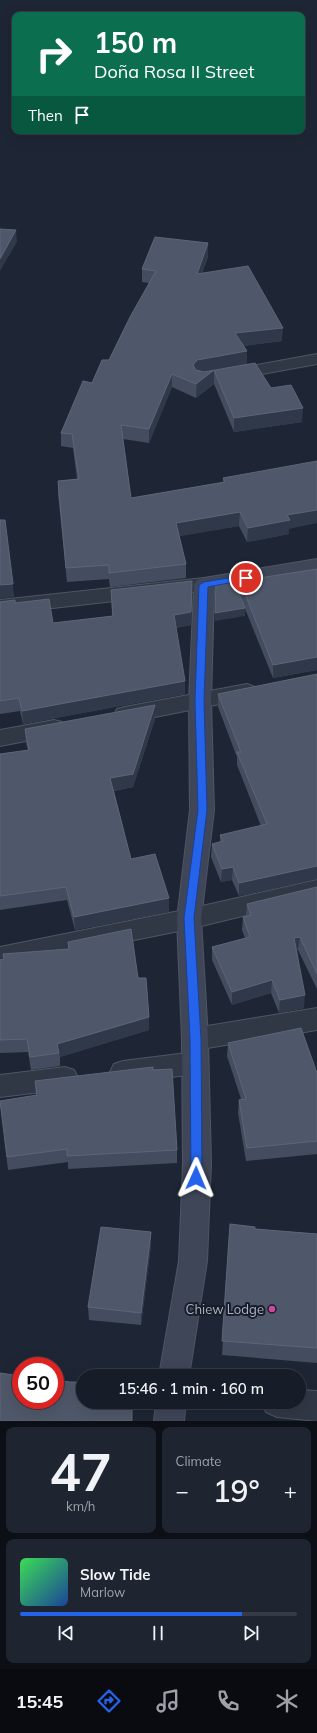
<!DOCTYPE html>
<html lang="en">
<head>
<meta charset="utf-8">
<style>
	:root { --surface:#161c28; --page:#1f2530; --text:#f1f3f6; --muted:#9ea1a8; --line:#353a45; --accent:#2563eb }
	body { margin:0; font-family:Mulish,sans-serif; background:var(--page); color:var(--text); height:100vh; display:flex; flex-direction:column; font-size:15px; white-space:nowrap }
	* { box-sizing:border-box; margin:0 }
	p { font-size:13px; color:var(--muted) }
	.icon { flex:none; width:22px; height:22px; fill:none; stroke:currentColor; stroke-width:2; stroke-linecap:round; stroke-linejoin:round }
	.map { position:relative; height:1421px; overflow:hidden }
	.panel { display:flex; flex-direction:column; gap:6px; padding:6px; background:#0c0f16; flex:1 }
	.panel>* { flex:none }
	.top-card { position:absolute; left:12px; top:12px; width:293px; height:122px; border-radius:8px; box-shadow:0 4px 16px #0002,0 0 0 1px var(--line); background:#0b6e4f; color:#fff; overflow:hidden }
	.speed { position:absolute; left:12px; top:1357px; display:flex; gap:8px; font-size:20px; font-weight:700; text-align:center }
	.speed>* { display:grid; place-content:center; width:52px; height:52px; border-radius:50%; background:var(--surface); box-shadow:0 4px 16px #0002,0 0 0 1px var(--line); line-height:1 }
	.speed .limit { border:6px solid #d22; background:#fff; color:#111 }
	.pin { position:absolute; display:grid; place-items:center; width:34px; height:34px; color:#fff; margin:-17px; border:2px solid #fff; border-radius:50%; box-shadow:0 1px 4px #0007 }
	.me { position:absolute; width:44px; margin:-22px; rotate:1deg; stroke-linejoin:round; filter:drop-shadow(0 0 3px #0008) }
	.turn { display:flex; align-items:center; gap:14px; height:84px; padding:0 16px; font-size:18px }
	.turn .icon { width:52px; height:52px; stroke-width:2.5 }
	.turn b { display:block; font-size:28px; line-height:34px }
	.then { display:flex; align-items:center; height:38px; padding:0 16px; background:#0003; gap:8px; font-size:15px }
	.big { font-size:30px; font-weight:600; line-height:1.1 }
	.panel .card { flex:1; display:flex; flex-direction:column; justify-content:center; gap:6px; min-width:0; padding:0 14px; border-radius:8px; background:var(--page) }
	.panel .dial { align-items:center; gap:0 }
	.dial b { font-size:52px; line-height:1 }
	.song { display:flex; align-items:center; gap:12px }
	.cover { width:48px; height:48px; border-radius:6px; background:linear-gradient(135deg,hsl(130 70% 55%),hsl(220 70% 35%)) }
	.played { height:4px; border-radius:2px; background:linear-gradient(90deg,var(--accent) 80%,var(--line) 80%) }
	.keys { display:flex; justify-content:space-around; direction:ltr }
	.heat { display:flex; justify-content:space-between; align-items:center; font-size:22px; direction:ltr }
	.panel .tiles { flex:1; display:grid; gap:6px; grid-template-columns:1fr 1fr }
	.card:last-child { grid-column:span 2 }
	.trip { position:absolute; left:76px; top:1369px; width:230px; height:40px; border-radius:20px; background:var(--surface); box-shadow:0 4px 16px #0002,0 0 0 1px var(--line); font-weight:600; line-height:40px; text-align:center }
	.menu { display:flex; height:64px; justify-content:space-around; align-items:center; background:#090b10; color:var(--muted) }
	.menu .icon { width:28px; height:28px }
	.menu .selected { color:var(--accent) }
	.menu b { font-size:18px; color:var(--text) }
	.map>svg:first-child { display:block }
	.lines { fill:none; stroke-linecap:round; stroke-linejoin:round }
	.minor-casing { stroke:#4f5564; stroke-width:2 }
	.secondary-casing { stroke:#4f5564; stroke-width:2 }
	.minor { fill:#313845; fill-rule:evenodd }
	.secondary { fill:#3f4658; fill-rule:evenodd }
	.wall { fill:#444d5f }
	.shaded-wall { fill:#30394a }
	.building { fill:#4f586a; stroke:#5d6678 }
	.route { fill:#2563eb; stroke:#184099 }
	.hotel-dot { fill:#d1479c; stroke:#171d29; stroke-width:1.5 }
	.labels { text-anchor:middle; stroke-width:4; stroke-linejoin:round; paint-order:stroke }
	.near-poi-label { font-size:13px; fill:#abb2c3; stroke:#171d29; text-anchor:end }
</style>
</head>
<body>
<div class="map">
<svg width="317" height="1421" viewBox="0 0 317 1421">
	<rect width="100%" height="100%" fill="#1e2635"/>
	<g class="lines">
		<!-- minor casing -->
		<g class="minor-casing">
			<path id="minor" d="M 317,354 L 317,364 L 230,380 L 224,379 L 221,375 L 224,371 L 230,370 Z
				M 204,578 L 211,580 L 214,585 L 211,590 L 0,614 L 0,600 Z
				M 247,684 L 255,687 L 258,692 L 255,697 L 125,723 L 117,721 L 114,715 L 117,709 L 125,707 Z
				M 54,720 L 62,722 L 65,728 L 62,734 L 0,746 L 0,730 Z
				M 317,880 L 317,898 L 189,929 L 0,967 L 0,947 L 189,909 Z
				M 317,1008 L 317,1030 L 195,1050 L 186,1047 L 182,1039 L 186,1031 L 195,1028 Z
				M 195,1052 L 204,1055 L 208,1063 L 204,1071 L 195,1074 L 123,1083 L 114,1080 L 110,1072 L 114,1064 L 123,1061 Z
				M 65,1067 L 74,1070 L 78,1078 L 74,1086 L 65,1089 L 0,1097 L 0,1075 Z
				M 299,1390 L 317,1391 L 317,1421 L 277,1417 L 266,1412 L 262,1402 L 299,1402 Z"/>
		</g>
		<!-- secondary casing -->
		<g class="secondary-casing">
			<path id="secondary" d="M 317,559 L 317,573 L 214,590 L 211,701 L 214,810 L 201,919 L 208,1039 L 211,1164 L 207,1261 L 189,1376 L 159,1376 L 179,1261 L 183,1164 L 182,1039 L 177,919 L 190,810 L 189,701 L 194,585 L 197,580 L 204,578 Z
				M 156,1402 L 186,1402 L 184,1421 L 154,1421 Z"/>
		</g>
		<!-- minor -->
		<use href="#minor" class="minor"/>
		<!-- secondary -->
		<use href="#secondary" class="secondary"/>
	</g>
	<!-- wall -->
	<path class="wall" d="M 208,243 L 208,257 L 202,273 L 282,341 L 243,346 L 247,351 L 247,364 L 271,388 L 302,422 L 234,432 L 214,384 L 196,398 L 172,387 L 149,443 L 123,439 L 131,498 L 223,482 L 223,478 L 289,529 L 289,534 L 247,542 L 239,526 L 179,536 L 186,564 L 186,578 L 110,587 L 109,579 L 67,582 L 58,494 L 58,481 L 77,479 L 73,448 L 61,446 L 61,433 L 92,383 L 109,360 L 149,283 L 142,282 L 142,269 Z
		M 317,569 L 317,670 L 273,678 L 239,594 L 240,581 Z
		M 111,590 L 192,594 L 191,625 L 176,628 L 185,694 L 23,724 L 20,711 L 0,714 L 0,602 L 15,603 L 53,623 L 112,616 Z
		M 317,674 L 317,879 L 239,896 L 232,880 L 221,882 L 211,857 L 212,844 L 220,842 L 220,835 L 261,826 L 237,765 L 237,757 L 218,707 L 218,694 Z
		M 155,719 L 133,787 L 114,791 L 131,859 L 169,898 L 169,912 L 75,930 L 67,900 L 0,910 L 0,754 L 28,750 L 26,743 L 25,729 Z
		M 317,887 L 317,989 L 298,950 L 297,950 L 304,1008 L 279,1013 L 271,993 L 232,1005 L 212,960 L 212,947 L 245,938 L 242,930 L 243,917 L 246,916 L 247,904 Z
		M 68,942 L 138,978 L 149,1017 L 149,1030 L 60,1057 L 60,1066 L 31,1070 L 28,1052 L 0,1053 L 0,960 L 68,949 Z
		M 228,1043 L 317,1073 L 317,1154 L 246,1161 L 238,1113 L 239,1100 L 241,1099 L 227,1056 Z
		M 153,1070 L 177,1150 L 177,1163 L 68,1169 L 68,1162 L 8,1170 L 0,1101 L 36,1096 L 35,1081 Z
		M 230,1224 L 255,1229 L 317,1234 L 317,1363 L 222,1355 Z
		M 151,1232 L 151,1245 L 141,1325 L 89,1320 L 88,1307 Z"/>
	<!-- shaded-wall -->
	<path class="shaded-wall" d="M 16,230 L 17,242 L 0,271 L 0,259 Z
		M 208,243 L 208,257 L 197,287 L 197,274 Z
		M 283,328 L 282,341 L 235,347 L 235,333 Z
		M 247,351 L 247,365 L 214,371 L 214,384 L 196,398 L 197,374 L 193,365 L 197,360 Z
		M 172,374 L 172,387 L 149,443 L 149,429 Z
		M 303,408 L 302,422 L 234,432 L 234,418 Z
		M 317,510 L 317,523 L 289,529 L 289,534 L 247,542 L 248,528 L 287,515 Z
		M 240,512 L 239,526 L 176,537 L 176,523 Z
		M 192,581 L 191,625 L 174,628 L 174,615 Z
		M 13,584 L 14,597 L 0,599 L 0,585 Z
		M 245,608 L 245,616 L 215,621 L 215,613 Z
		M 317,657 L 317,670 L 273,678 L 273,665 Z
		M 185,681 L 185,694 L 23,724 L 22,711 Z
		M 155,705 L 155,719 L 133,787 L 111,791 L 110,778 Z
		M 317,866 L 317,879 L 239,896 L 239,883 Z
		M 233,867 L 232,880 L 221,882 L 222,869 Z
		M 169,898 L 169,912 L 75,930 L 74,917 Z
		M 300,937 L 298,950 L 293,951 L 294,938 Z
		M 272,980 L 271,993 L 232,1005 L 232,992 Z
		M 305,995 L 304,1008 L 279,1013 L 280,1000 Z
		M 149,1017 L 149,1030 L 60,1057 L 57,1044 Z
		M 151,1232 L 151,1245 L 141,1325 L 141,1313 Z"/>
	<!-- building -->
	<path class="building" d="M 0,229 L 16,230 L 0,259 Z
		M 155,237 L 208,243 L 197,274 L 248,266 L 283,328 L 235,333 L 247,351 L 197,360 L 193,365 L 196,370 L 204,372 L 255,363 L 271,388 L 291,385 L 303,408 L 234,418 L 214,370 L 196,384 L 172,374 L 149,429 L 121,425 L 131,498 L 225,482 L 223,478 L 317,461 L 317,510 L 287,515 L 290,520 L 248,528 L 240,512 L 176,523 L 186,564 L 109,573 L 109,565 L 66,568 L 58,481 L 79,479 L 72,434 L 61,433 L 83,381 L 92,383 L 102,360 L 109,360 L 130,317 L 156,271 L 142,269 Z
		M 0,520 L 5,520 L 13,584 L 0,585 Z
		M 317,569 L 317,657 L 273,665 L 240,581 Z
		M 233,580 L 245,608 L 215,613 L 216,583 Z
		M 192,581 L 191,612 L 174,615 L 185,681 L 22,711 L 19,698 L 0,701 L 0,602 L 15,600 L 15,603 L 49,599 L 53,623 L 113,616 L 111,590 Z
		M 317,674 L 317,866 L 239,883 L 233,867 L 222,869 L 212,844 L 223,841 L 220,835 L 267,824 L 237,752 L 241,752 L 218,694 Z
		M 155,705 L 133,774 L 110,778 L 131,859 L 155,854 L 169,898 L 74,917 L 66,887 L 0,896 L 0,754 L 29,750 L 25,729 Z
		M 317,887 L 317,974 L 300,937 L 294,938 L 305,995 L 280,1000 L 272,980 L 232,992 L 212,947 L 250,937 L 243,917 L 251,915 L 247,904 Z
		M 131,929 L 138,978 L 146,978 L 149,1017 L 57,1044 L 59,1053 L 30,1057 L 27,1039 L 0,1040 L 0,960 L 4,959 L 3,954 L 69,949 L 68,942 Z
		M 301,1028 L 317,1073 L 317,1141 L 247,1148 L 239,1100 L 246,1099 L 228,1043 Z
		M 153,1067 L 153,1070 L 172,1069 L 177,1150 L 67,1156 L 67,1149 L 7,1157 L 0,1101 L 37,1095 L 35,1081 Z
		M 230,1224 L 255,1227 L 255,1229 L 317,1234 L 317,1348 L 222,1341 Z
		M 101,1227 L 151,1232 L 141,1313 L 88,1307 Z
		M 0,1373 L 21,1376 L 21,1400 L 55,1400 L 55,1380 L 70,1382 L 83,1382 L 83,1402 L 132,1402 L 132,1421 L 0,1421 Z"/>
	<!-- route -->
	<path class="route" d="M 246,575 L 250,578 L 249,579 L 208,587 L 204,701 L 207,810 L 194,918 L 201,1039 L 202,1178 L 200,1182 L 196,1183 L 192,1182 L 191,1178 L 190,1039 L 184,918 L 198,810 L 195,701 L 199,585 L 204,582 Z"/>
	<!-- markers -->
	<circle class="hotel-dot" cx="272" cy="1309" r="4"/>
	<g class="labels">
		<!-- near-poi labels -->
		<g class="near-poi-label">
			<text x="264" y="1314">Chiew Lodge</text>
		</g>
	</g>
</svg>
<div class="speed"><div class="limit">50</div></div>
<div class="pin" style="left:246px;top:578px;background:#d93025"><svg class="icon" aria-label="arrive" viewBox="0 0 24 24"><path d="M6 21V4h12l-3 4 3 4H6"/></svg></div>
<svg class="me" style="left:196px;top:1178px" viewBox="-20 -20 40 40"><path d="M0-17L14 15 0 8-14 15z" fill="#2563eb" stroke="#fff" stroke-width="4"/></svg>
<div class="trip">15:46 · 1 min · 160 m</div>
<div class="top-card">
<div class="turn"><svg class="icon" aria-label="right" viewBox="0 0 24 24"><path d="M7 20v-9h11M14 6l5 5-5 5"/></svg><div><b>150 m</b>Doña Rosa II Street</div></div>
<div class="then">Then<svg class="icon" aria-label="arrive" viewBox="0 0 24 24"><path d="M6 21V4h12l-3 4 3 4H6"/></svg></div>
</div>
</div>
<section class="panel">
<div class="tiles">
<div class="card dial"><b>47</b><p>km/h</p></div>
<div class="card"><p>Climate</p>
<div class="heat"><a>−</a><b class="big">19°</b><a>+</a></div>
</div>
<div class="card">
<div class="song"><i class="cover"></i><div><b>Slow Tide</b><p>Marlow</p></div></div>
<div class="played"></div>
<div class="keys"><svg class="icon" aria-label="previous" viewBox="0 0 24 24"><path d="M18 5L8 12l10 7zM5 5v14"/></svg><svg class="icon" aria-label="pause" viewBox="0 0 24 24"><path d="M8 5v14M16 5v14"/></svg><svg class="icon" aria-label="next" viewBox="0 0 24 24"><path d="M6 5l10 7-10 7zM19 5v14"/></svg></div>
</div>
</div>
</section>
<nav class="menu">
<b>15:45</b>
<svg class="icon selected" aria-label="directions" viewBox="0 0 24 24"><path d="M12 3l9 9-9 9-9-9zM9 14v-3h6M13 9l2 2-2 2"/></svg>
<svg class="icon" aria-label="music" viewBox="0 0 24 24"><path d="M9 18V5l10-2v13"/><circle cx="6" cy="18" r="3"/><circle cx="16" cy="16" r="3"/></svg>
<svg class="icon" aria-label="phone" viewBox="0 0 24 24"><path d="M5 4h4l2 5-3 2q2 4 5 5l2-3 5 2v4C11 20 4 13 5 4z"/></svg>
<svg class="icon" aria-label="climate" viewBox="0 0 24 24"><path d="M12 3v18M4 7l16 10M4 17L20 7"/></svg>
</nav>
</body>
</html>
